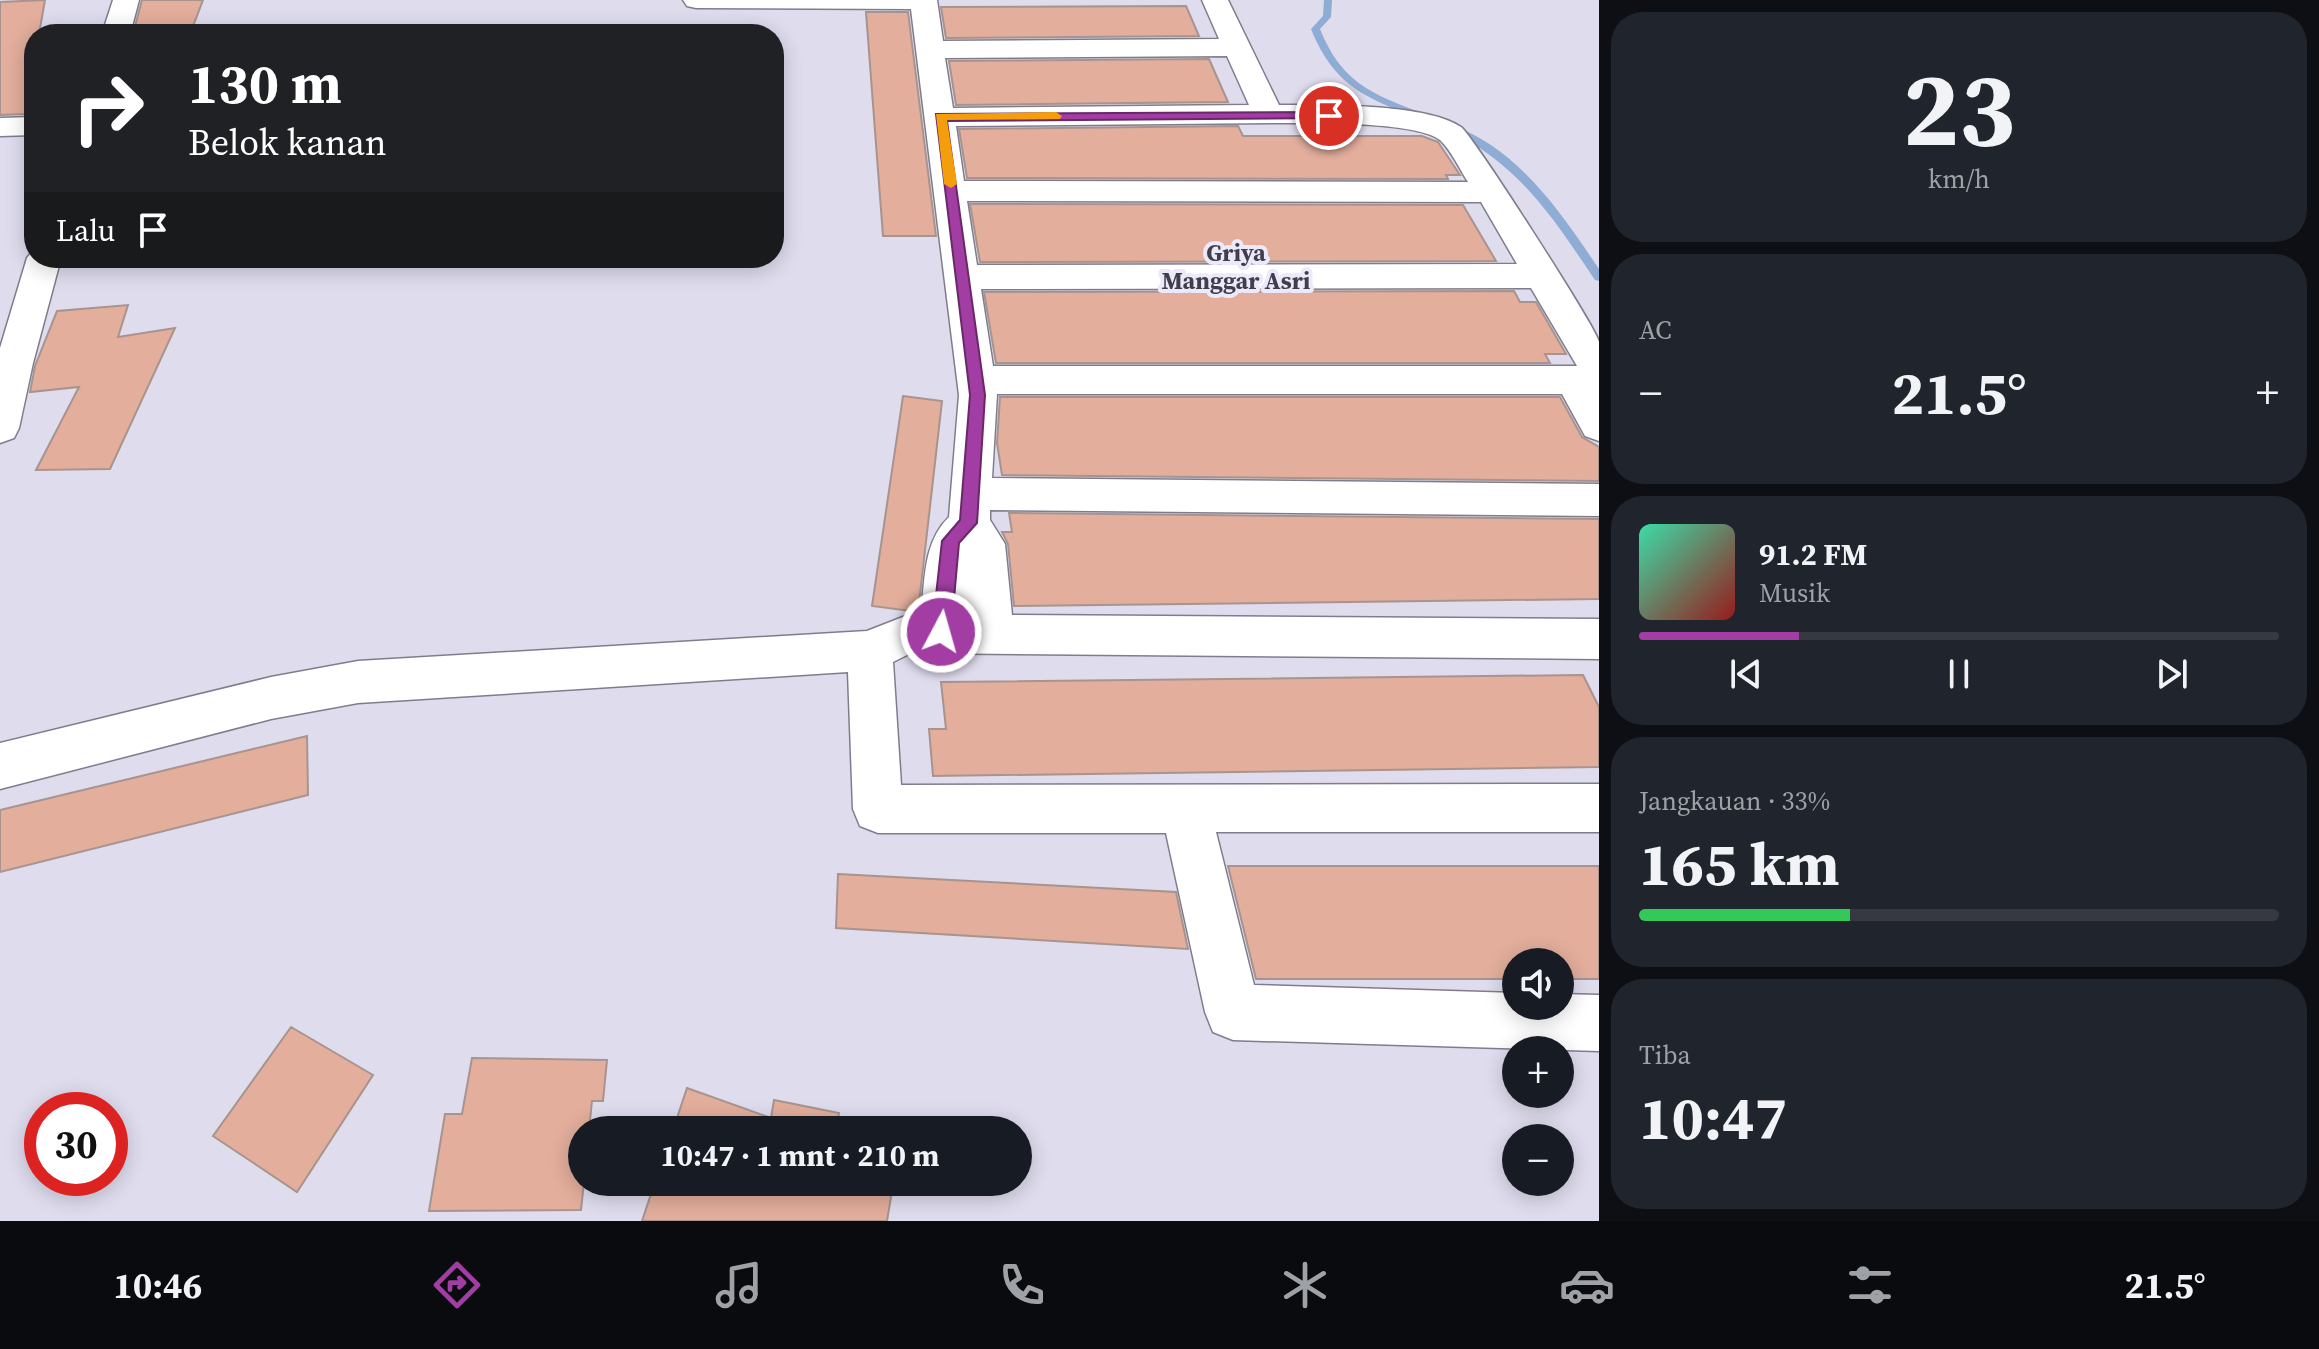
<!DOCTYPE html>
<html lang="id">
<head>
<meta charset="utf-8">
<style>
	:root { --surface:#171b24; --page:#20242c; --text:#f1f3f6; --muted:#9ea1a6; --line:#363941; --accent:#a13da3 }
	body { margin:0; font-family:"Source Serif 4",serif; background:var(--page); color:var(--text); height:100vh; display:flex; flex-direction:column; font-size:30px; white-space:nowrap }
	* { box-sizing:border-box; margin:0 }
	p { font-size:26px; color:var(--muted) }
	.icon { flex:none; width:44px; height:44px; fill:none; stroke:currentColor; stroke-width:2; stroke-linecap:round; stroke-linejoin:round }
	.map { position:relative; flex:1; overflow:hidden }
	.drawer { display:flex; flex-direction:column; gap:12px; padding:12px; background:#0d0f14; width:720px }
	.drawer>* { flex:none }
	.hud { position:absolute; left:24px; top:24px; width:760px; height:244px; border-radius:32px; box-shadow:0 4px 20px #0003; background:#202124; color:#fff; overflow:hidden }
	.controls { position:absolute; left:1502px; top:948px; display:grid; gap:16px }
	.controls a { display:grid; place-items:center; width:72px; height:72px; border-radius:50%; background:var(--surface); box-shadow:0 4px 20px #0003; font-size:40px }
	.speed { position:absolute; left:24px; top:1092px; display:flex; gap:16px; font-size:40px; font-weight:700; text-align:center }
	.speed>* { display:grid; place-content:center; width:104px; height:104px; border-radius:50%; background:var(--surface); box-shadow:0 4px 20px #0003; line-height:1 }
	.speed .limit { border:12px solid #d22; background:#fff; color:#111 }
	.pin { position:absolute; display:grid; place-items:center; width:68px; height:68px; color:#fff; margin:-34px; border:4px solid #fff; border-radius:50%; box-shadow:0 2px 8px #0007 }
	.me { position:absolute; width:88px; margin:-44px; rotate:6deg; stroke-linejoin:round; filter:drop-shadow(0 0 6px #0008) }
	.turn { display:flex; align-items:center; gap:28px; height:168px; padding:0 32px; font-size:36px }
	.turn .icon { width:104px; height:104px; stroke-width:2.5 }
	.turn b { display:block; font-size:56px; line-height:68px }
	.then { display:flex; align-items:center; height:76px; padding:0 32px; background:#0003; gap:16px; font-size:30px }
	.big { font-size:60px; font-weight:700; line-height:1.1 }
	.drawer .widget { flex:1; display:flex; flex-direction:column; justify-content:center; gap:12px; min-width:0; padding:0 28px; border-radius:32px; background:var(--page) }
	.drawer .dial { align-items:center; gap:0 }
	.dial b { font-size:104px; line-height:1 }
	.song { display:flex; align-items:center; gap:24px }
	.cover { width:96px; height:96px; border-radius:12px; background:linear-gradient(135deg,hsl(160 70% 55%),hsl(0 70% 35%)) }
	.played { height:8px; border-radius:4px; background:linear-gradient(90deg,var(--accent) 25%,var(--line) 25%) }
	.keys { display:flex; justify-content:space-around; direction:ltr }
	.heat { display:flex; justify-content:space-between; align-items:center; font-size:44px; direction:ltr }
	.charge { height:12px; border-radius:6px; background:linear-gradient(90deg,#34c759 33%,var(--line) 0) }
	.trip { position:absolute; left:568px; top:1116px; width:464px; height:80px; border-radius:40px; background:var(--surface); box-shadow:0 4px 20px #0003; font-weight:700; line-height:80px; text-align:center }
	.menu { display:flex; height:128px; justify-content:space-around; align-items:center; background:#090b0e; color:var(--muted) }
	.menu .icon { width:56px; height:56px }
	.menu .selected { color:var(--accent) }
	.menu b { font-size:36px; color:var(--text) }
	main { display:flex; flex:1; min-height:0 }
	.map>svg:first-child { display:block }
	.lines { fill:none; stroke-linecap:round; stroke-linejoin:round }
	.stream { fill:#8facd4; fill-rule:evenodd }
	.building { fill:#e3ae9c; stroke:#a7948e; stroke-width:2 }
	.street-casing { stroke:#7f7d8d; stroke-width:3 }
	.street { fill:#fff; fill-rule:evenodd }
	.route { fill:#a13da3; stroke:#69286a; stroke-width:2 }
	.slow { fill:#f59e0b }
	.labels { text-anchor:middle; stroke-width:8; stroke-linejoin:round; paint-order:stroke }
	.far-neighbourhood-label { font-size:24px; font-weight:bold; fill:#413e4c; stroke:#ece9fb }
</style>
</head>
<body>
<main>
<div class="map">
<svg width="1599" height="1221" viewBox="0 0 1599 1221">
	<rect width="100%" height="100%" fill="#dfdcee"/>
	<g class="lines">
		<!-- stream -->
		<path class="stream" d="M 1324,0 L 1332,0 L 1331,17 L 1320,29 C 1343,86 1376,95 1429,116 L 1429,120 L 1423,120 C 1367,98 1335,88 1311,29 L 1323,16 Z
			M 1449,124 C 1518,148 1560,211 1599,269 L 1599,281 L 1595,280 C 1551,215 1519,164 1446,129 L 1444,127 Z"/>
	</g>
	<!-- building -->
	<path class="building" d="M 45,0 L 39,34 L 34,34 L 34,66 L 26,114 L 0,115 L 0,2 Z
		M 142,0 L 203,0 L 190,34 L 133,34 Z
		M 1186,6 L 1199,36 L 946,38 L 941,7 Z
		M 866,12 L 908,12 L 936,236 L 883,236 Z
		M 1209,59 L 1228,102 L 956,105 L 949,61 Z
		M 1238,126 L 1243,136 L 1422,136 L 1438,142 L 1460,175 L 1446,175 L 1448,179 L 967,178 L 959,129 Z
		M 970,204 L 1463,205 L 1496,261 L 980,262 Z
		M 1514,291 L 1520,302 L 1536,302 L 1566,354 L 1545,354 L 1550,363 L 996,363 L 984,292 Z
		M 128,305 L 118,337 L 175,328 L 110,469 L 36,470 L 79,387 L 30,392 L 35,366 L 57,311 Z
		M 903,396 L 942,401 L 918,612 L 872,606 Z
		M 1000,397 L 1560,397 L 1582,437 L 1599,447 L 1599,481 L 1002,475 L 997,443 Z
		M 1009,513 L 1599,519 L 1599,599 L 1014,606 L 1008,544 L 1002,532 L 1012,532 Z
		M 1583,675 L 1599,707 L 1599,767 L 933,776 L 929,729 L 946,729 L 941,682 Z
		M 307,736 L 308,795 L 0,872 L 0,810 Z
		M 1228,866 L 1599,866 L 1599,979 L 1560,979 L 1560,962 L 1516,962 L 1516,979 L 1256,979 Z
		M 838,874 L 1176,892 L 1188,949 L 836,928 Z
		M 291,1027 L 373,1075 L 297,1192 L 213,1136 Z
		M 472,1058 L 607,1060 L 603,1101 L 592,1101 L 589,1130 L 582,1130 L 584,1182 L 581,1210 L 429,1211 L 445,1114 L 462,1114 Z
		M 687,1088 L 771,1118 L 774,1100 L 839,1113 L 836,1130 L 673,1130 Z
		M 655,1182 L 856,1182 L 892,1191 L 887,1221 L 642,1221 Z"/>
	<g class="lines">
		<!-- street casing -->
		<g class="street-casing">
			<path id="street" d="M 113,0 L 139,0 L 130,34 L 102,34 Z
				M 683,0 L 937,0 L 943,41 L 1219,39 L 1202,0 L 1228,0 L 1279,105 C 1322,105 1426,103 1461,127 C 1473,136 1597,329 1599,342 C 1599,371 1599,411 1599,441 L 1585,436 L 1562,394 L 997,394 L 992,478 L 1599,484 L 1599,516 L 990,510 L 990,520 L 1005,544 L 1012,615 L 1599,619 L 1599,659 L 911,653 L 893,662 L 901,785 L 1599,784 L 1599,832 L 1216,832 L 1254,985 L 1516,993 L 1516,1006 L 1560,1006 L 1560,994 L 1599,995 L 1599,1051 L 1233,1040 L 1213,1032 L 1205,1012 L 1166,833 L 878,833 L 860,826 L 853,809 L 848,672 L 358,703 L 271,719 L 0,789 L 0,743 L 271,677 L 358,661 L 867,631 L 908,615 L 921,615 C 925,580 923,542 949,517 L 959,395 L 911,9 L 696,8 L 687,6 ZM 1227,56 L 1249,105 L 953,108 L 945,58 ZM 1273,123 C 1307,123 1416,121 1440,140 C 1451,150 1460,170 1468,182 L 964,181 L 956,126 ZM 967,201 L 1481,202 L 1517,264 L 977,265 ZM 1531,288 L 1577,366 L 993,366 L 981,289 Z
				M 34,117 L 34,135 L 0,136 L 0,118 Z
				M 34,249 L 34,258 L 61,258 L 33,363 L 19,428 L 14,438 L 0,443 L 0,348 L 27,258 Z"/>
		</g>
		<!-- street -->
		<use href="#street" class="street"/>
	</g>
	<!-- route -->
	<path class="route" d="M 1329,112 L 1335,116 L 1333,118 L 947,121 L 985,395 L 977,523 L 959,543 L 951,632 L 948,638 L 935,638 L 932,632 L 942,541 L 960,520 L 970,395 L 936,114 Z"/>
	<!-- slow -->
	<path class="slow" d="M 1056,112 L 1062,116 L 1060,119 L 947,120 L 957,184 L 951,188 L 944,184 L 936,114 Z"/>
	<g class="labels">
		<!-- far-neighbourhood labels -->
		<g class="far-neighbourhood-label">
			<text x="1236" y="261">Griya<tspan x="1236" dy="28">Manggar Asri</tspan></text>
		</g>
	</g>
</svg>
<div class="controls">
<a><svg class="icon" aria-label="sound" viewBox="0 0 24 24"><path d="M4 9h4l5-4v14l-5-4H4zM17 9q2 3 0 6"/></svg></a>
<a>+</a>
<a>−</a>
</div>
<div class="speed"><div class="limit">30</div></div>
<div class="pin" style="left:1329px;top:116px;background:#d93025"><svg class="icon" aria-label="arrive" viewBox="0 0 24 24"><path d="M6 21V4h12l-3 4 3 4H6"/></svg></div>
<svg class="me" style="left:941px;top:632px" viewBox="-20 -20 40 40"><circle r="17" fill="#a13da3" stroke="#fff" stroke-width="3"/><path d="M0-11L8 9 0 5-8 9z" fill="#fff"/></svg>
<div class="trip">10:47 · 1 mnt · 210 m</div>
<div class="hud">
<div class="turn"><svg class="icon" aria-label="right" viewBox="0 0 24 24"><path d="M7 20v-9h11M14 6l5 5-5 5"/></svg><div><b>130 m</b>Belok kanan</div></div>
<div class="then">Lalu<svg class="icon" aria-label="arrive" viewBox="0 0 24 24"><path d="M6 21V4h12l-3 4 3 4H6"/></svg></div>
</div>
</div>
<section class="drawer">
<div class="widget dial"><b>23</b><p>km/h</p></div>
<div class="widget"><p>AC</p>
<div class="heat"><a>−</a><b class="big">21.5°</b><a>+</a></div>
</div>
<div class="widget">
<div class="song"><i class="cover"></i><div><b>91.2 FM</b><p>Musik</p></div></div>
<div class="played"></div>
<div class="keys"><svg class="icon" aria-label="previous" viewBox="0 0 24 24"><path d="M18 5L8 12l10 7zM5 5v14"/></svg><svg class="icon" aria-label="pause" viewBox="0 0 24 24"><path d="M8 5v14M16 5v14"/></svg><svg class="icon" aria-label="next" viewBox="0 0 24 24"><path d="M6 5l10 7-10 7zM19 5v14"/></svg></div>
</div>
<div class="widget"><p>Jangkauan · 33%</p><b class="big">165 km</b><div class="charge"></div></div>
<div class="widget"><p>Tiba</p><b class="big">10:47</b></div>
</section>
</main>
<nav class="menu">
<b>10:46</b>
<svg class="icon selected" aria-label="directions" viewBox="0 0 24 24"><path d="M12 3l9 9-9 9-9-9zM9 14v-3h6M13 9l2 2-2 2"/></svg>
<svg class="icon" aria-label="music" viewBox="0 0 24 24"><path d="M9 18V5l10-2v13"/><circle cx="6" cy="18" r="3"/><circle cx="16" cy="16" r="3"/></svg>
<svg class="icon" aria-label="phone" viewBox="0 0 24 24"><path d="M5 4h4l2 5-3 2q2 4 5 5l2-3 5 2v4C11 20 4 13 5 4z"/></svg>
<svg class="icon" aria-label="climate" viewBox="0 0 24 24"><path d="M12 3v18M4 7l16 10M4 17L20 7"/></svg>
<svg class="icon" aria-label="car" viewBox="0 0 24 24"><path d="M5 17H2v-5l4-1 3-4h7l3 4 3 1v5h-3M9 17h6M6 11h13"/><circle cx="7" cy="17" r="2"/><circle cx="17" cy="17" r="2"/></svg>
<svg class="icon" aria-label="filters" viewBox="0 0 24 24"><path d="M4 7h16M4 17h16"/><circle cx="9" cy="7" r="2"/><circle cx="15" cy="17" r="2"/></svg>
<b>21.5°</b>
</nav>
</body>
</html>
